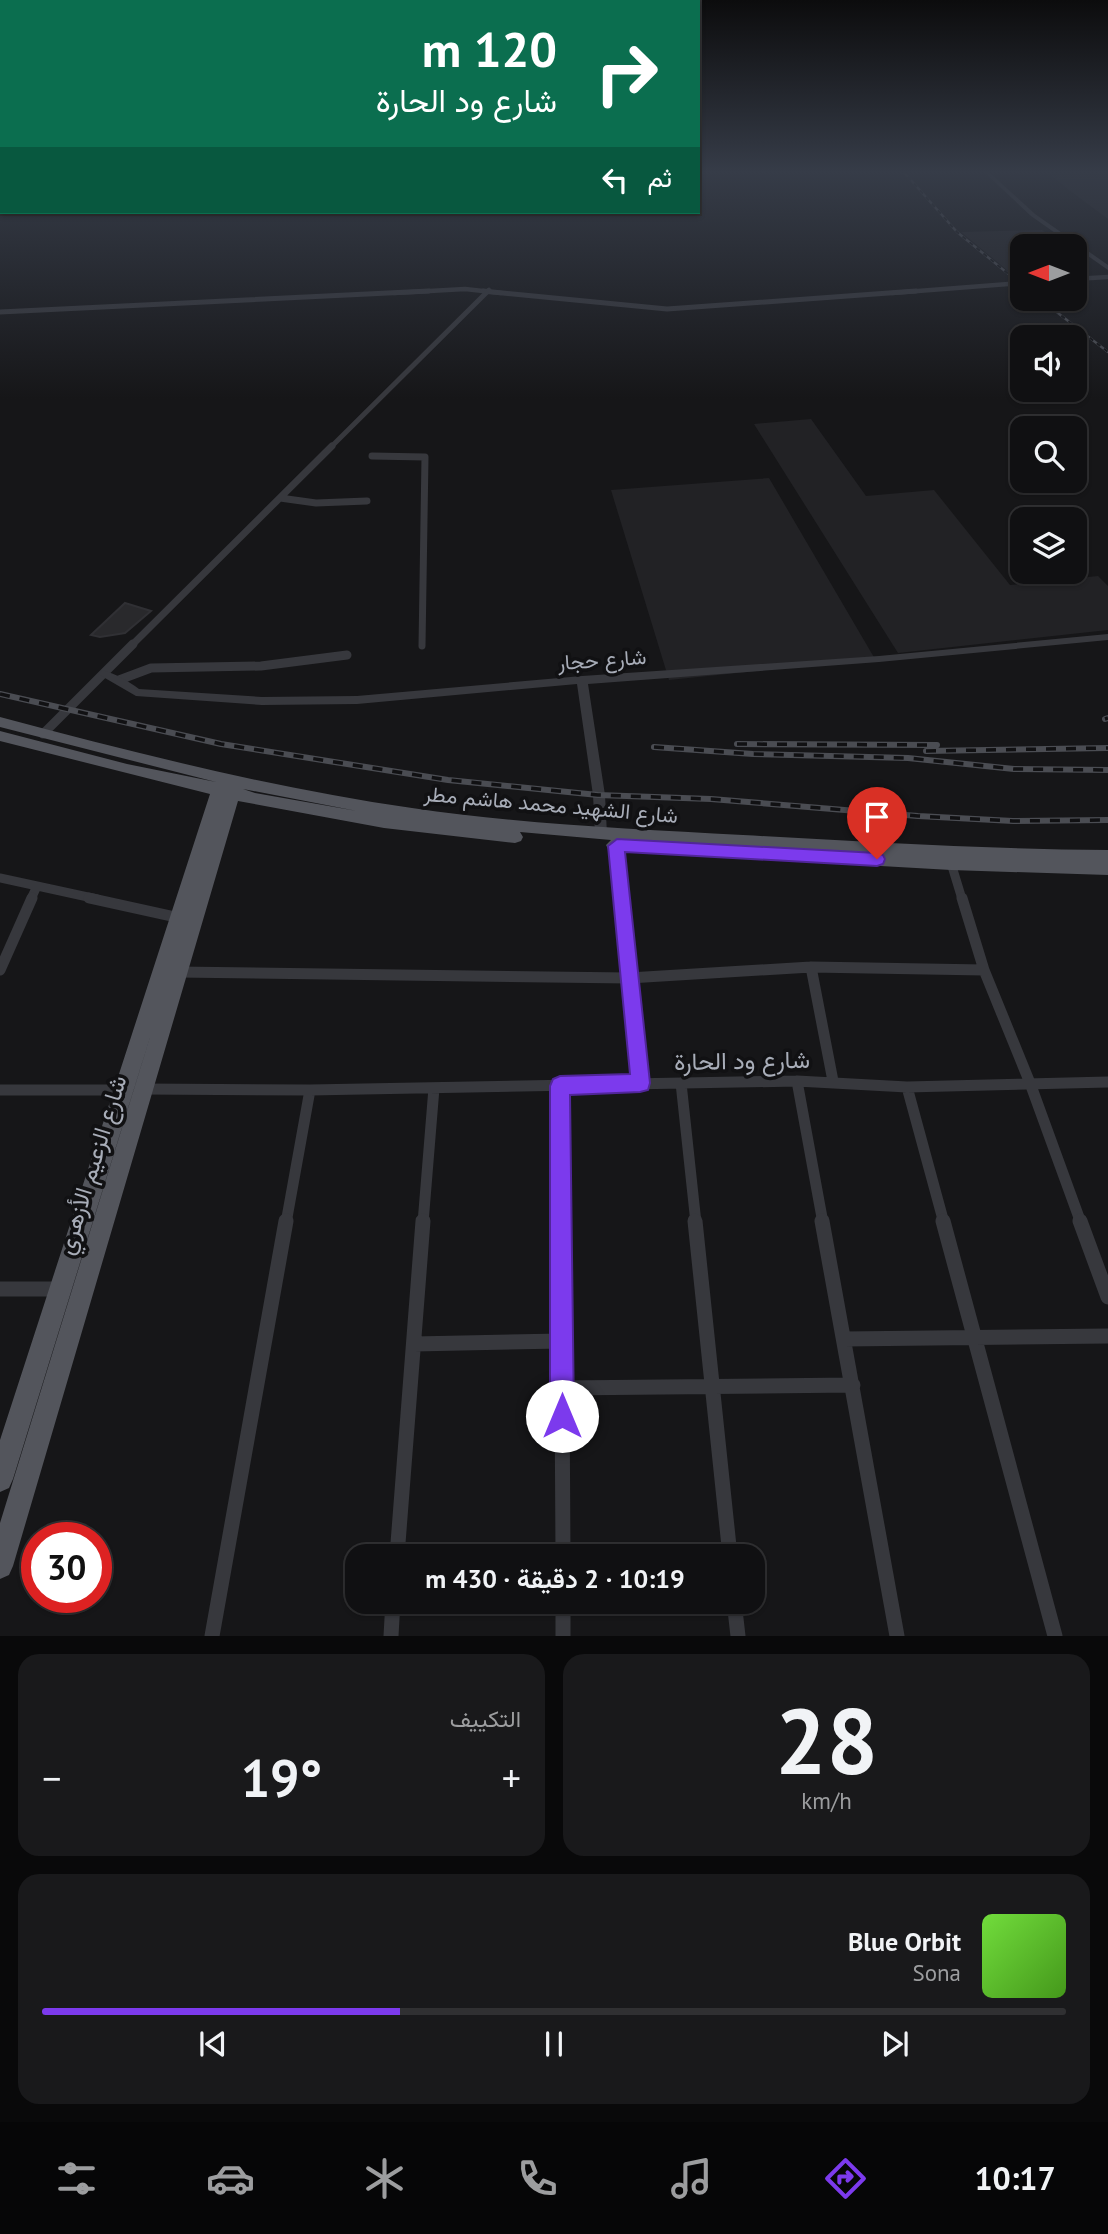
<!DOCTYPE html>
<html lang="ar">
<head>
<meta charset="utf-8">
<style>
	:root { --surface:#101012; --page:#19191b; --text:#f1f3f6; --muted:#9c9d9f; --line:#303032; --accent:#7c3aed }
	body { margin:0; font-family:"PT Sans",Vazirmatn,sans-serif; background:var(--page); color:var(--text); direction:rtl; height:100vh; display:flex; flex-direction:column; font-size:26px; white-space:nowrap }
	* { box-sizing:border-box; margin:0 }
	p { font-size:23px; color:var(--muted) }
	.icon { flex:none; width:38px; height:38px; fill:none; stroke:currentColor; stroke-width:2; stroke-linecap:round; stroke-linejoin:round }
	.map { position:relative; height:1636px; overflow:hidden; direction:ltr }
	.details { display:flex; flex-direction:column; gap:18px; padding:18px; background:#09090a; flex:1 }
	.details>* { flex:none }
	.guide { position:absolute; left:0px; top:0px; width:700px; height:214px; box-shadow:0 2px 5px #0004,0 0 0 2px var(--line); direction:rtl; background:#0b6e4f; color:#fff; overflow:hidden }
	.needle { width:46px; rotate:270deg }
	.buttons { position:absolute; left:1010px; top:234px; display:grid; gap:14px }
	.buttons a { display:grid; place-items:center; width:77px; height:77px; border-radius:14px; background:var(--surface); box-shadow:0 2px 5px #0004,0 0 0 2px var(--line); font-size:35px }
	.speed { position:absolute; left:21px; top:1522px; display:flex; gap:14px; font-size:35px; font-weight:700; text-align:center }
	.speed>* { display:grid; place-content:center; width:91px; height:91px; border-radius:50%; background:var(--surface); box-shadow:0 2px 5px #0004,0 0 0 2px var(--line); line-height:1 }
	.speed .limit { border:10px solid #d22; background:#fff; color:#111 }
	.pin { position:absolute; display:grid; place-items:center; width:60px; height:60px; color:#fff; margin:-72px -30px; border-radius:50% 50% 50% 0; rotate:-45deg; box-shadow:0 0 7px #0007 }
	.pin .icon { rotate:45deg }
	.me { position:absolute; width:77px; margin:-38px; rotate:0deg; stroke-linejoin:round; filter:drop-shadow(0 0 5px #0008) }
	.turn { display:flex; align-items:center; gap:24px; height:147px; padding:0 28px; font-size:32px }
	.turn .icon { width:91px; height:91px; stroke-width:2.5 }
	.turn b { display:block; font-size:49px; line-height:60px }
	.then { display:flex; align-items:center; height:66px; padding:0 28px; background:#0003; gap:14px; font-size:26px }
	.big { font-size:52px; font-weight:600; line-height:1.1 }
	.details .card { flex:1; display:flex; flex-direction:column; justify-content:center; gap:10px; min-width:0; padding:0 24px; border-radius:21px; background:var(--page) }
	.details .dial { align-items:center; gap:0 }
	.dial b { font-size:91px; line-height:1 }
	.song { display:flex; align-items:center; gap:21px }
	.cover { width:84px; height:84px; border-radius:10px; background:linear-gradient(135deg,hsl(100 70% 55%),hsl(100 70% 35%)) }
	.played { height:7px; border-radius:4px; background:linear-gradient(90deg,var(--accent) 35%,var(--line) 35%) }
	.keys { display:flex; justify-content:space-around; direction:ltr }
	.heat { display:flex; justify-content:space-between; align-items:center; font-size:38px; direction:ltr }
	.details .tiles { flex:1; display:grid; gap:18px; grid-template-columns:1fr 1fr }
	.card:last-child { grid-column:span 2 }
	.trip { position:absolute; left:345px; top:1544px; width:420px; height:70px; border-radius:21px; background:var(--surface); box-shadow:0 2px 5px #0004,0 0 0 2px var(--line); font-weight:600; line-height:70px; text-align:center; direction:rtl }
	.menu { display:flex; height:112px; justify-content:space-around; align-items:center; background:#060607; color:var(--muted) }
	.menu .icon { width:49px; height:49px }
	.menu .selected { color:var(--accent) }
	.menu b { font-size:32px; color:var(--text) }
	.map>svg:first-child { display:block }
	.built { fill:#222225 }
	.building { fill:#29292c; stroke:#303034; stroke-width:2 }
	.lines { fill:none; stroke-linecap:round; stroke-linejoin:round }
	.minor-far5 { stroke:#37383d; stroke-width:4.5 }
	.minor-far4 { stroke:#37383d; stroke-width:5 }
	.minor-far3 { stroke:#37383d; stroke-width:7 }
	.minor-far2 { stroke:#37383d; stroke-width:9 }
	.minor-far1 { stroke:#37383d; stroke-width:11 }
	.minor { stroke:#37383d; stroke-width:15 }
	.tertiary { fill:#37383d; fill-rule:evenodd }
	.primary { fill:#53555c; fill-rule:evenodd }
	.rail-far1-casing { stroke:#4a4c52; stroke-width:2.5 }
	.rail-casing { stroke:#4a4c52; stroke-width:6 }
	.rail-far1 { stroke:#111113; stroke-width:2; stroke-dasharray:4.5; stroke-linecap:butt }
	.rail { stroke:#111113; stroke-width:3.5; stroke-dasharray:10; stroke-linecap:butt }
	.route { fill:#7c3aed; stroke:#51269a; stroke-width:2 }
	.labels { text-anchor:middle; stroke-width:7; stroke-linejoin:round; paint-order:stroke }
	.street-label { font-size:21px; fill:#a8adb8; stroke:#111113 }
	.near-street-label { font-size:24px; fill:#a8adb8; stroke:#111113 }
</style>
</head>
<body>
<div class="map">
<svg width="1108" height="1636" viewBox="0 0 1108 1636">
	<rect width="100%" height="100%" fill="#161618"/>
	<!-- built -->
	<path class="built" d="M 1045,170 L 1108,170 L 1108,219 L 1069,190 Z
		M 1042,230 L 1066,247 L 1022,247 L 1022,280 L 1019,280 L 961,232 Z
		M 811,419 L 866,496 L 934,490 L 1010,585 L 1098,576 L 1108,586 L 1108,630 L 898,653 L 754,424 Z
		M 769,478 L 875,659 L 669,680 L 611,490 Z"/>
	<!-- building -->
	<path class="building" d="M 125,603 L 151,611 L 125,633 L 100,637 L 91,635 Z"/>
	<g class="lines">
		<!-- minor-far5 -->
		<path class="minor-far5" d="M 1074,279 L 1108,277
			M 394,293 L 465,289 L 501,293
			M 486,293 L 489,290
			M 892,293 L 1022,283"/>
		<!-- minor-far4 -->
		<path class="minor-far4" d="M 483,291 L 667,309 L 916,291
			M 0,312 L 429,291
			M 330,448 L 488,291"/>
		<!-- minor-far3 -->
		<path class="minor-far3" d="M 372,456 L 425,457 L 422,646
			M 280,498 L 316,503 L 367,501
			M 131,646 L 332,446"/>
		<!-- minor-far2 -->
		<path class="minor-far2" d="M 119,680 L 151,668 L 261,666 L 347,655
			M 43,734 L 133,644
			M 616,846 L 621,899
			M 951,863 L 962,899
			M 0,878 L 97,899
			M 31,899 L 37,886"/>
		<!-- minor-far1 -->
		<path class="minor-far1" d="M 89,898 L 180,918
			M 621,898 L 640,1083
			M 962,898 L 984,970 L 1030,1083 L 1081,1223
			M 811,967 L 833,1081
			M 0,970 L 32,898
			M 177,972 L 629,978 L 811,967 L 984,970
			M 797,1081 L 823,1223
			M 681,1083 L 696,1223
			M 560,1086 L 561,1223
			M 907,1087 L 944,1223
			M 143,1089 L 310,1090 L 797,1081 L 907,1087 L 1108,1082
			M 0,1090 L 124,1090
			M 286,1223 L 310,1090
			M 423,1223 L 434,1088"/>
		<!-- minor -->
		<path class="minor" d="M 561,1221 L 563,1556
			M 695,1221 L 730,1556
			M 822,1221 L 897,1636
			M 943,1221 L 1055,1636
			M 1080,1221 L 1108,1297
			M 0,1289 L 59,1289
			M 844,1339 L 1108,1336
			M 414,1344 L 561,1341
			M 562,1388 L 853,1385
			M 397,1556 L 423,1221
			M 563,1601 L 563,1636
			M 734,1601 L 738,1636
			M 212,1636 L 286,1221
			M 391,1636 L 393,1601"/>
		<!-- tertiary -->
		<path class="tertiary" d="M 982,170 L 987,170 L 1035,214 L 1108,265 L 1108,270 L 1031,216 Z
			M 0,172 L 2,172 L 2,174 L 0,174 Z
			M 1108,634 L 1108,640 L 879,662 L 588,684 L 605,795 L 607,834 L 605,837 L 597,837 L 595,834 L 593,795 L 577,684 L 357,704 L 262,705 L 136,696 L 98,674 L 103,670 C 117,675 127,680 139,689 L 262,697 L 357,696 L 582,676 L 879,656 Z"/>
		<!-- primary -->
		<path class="primary" d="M 0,717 C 136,753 272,788 412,808 C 521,824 632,829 743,835 C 864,842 986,849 1108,850 L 1108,875 L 951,870 L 614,851 L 608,849 L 606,845 L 611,840 L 520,832 L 523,837 L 521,841 L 515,843 L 384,828 L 238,801 L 13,1566 L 9,1575 L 0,1579 L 0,1523 L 155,1021 L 13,1479 L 9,1488 L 0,1492 L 0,1440 L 210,794 L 0,741 L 0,731 L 127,764 L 216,782 L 0,727 ZM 243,789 L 357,811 L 255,793 Z"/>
		<!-- rail-far1 casing -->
		<g class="rail-far1-casing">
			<path id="rail-far1" d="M 902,170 L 957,232 L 1022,285
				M 1040,299 L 1108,352"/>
		</g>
		<!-- rail casing -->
		<g class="rail-casing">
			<path id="rail" d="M 0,694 L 221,744 L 448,780 L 598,795 L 711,799 L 918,816 L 1013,821 L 1108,820
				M 1105,719 L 1108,718
				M 737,744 L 937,745
				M 654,747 L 753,754 L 908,758 L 1014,769 L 1108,770
				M 926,751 L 1108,748"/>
		</g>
		<!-- rail-far1 -->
		<use href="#rail-far1" class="rail-far1"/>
		<!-- rail -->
		<use href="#rail" class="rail"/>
	</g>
	<!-- sky -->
	<linearGradient id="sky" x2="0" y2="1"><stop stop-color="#0c0c0d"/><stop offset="0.43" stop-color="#363c48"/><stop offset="1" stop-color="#363c48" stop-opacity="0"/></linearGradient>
	<rect width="1108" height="399" fill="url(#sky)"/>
	<!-- route -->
	<path class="route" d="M 617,839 L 877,853 L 883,855 L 885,859 L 883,864 L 877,866 L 625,852 L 650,1083 L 648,1090 L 640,1092 L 570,1095 L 574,1416 L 571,1425 L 562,1429 L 553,1425 L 550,1416 L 550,1086 L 553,1079 L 560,1076 L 630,1074 L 608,846 Z"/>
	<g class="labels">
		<!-- street labels -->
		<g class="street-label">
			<text transform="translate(602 660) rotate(-4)" y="7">شارع حجار</text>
			<text transform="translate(551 805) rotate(5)" y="7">شارع الشهيد محمد هاشم مطر</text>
		</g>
		<!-- near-street labels -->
		<g class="near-street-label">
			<text transform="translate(742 1061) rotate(-1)" y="8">شارع ود الحارة</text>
			<text transform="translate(92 1165) rotate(-73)" y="8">شارع الزعيم الأزهري</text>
		</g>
	</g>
</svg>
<div class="buttons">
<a><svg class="needle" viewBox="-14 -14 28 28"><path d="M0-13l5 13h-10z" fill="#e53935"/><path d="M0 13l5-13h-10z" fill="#9c9d9f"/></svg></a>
<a><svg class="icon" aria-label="sound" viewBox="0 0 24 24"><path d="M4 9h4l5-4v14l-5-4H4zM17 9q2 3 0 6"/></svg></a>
<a><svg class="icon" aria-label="search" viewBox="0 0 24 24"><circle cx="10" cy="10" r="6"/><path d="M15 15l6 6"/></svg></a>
<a><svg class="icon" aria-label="layers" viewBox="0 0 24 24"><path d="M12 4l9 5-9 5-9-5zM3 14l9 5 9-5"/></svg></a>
</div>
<div class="speed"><div class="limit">30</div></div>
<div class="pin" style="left:877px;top:859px;background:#d93025"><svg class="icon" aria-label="arrive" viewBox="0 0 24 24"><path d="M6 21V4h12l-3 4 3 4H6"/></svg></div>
<svg class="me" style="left:562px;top:1416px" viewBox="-20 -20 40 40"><circle r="19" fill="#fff"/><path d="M0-13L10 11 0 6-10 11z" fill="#7c3aed"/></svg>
<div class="trip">10:19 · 2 دقيقة · 430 m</div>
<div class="guide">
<div class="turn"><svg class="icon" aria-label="right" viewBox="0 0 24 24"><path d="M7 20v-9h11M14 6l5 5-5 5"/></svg><div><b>120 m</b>شارع ود الحارة</div></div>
<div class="then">ثم<svg class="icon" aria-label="left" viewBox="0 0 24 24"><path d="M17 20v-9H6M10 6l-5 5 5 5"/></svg></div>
</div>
</div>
<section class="details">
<div class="tiles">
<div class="card dial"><b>28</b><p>km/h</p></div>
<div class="card"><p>التكييف</p>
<div class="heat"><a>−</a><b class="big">19°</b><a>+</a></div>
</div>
<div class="card">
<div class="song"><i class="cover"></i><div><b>Blue Orbit</b><p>Sona</p></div></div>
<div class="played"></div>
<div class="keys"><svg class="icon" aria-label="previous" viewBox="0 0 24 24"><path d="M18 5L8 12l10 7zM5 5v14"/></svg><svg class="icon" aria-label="pause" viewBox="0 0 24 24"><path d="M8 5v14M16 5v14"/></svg><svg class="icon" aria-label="next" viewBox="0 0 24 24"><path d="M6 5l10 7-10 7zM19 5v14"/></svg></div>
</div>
</div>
</section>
<nav class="menu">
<b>10:17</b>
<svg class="icon selected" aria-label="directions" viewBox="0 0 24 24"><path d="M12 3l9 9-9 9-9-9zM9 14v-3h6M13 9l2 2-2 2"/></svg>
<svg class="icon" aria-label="music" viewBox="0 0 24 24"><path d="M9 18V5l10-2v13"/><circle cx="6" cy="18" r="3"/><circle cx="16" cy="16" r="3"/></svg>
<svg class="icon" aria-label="phone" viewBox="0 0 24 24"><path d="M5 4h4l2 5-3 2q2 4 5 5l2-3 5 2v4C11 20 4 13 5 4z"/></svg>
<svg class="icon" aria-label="climate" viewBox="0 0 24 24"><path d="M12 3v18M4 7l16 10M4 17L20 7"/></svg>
<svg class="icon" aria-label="car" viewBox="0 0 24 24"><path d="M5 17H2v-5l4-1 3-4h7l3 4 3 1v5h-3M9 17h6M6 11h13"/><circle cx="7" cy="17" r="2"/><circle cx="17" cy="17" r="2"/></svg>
<svg class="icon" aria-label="filters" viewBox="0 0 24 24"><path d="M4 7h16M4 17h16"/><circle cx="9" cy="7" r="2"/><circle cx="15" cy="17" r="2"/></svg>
</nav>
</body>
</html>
